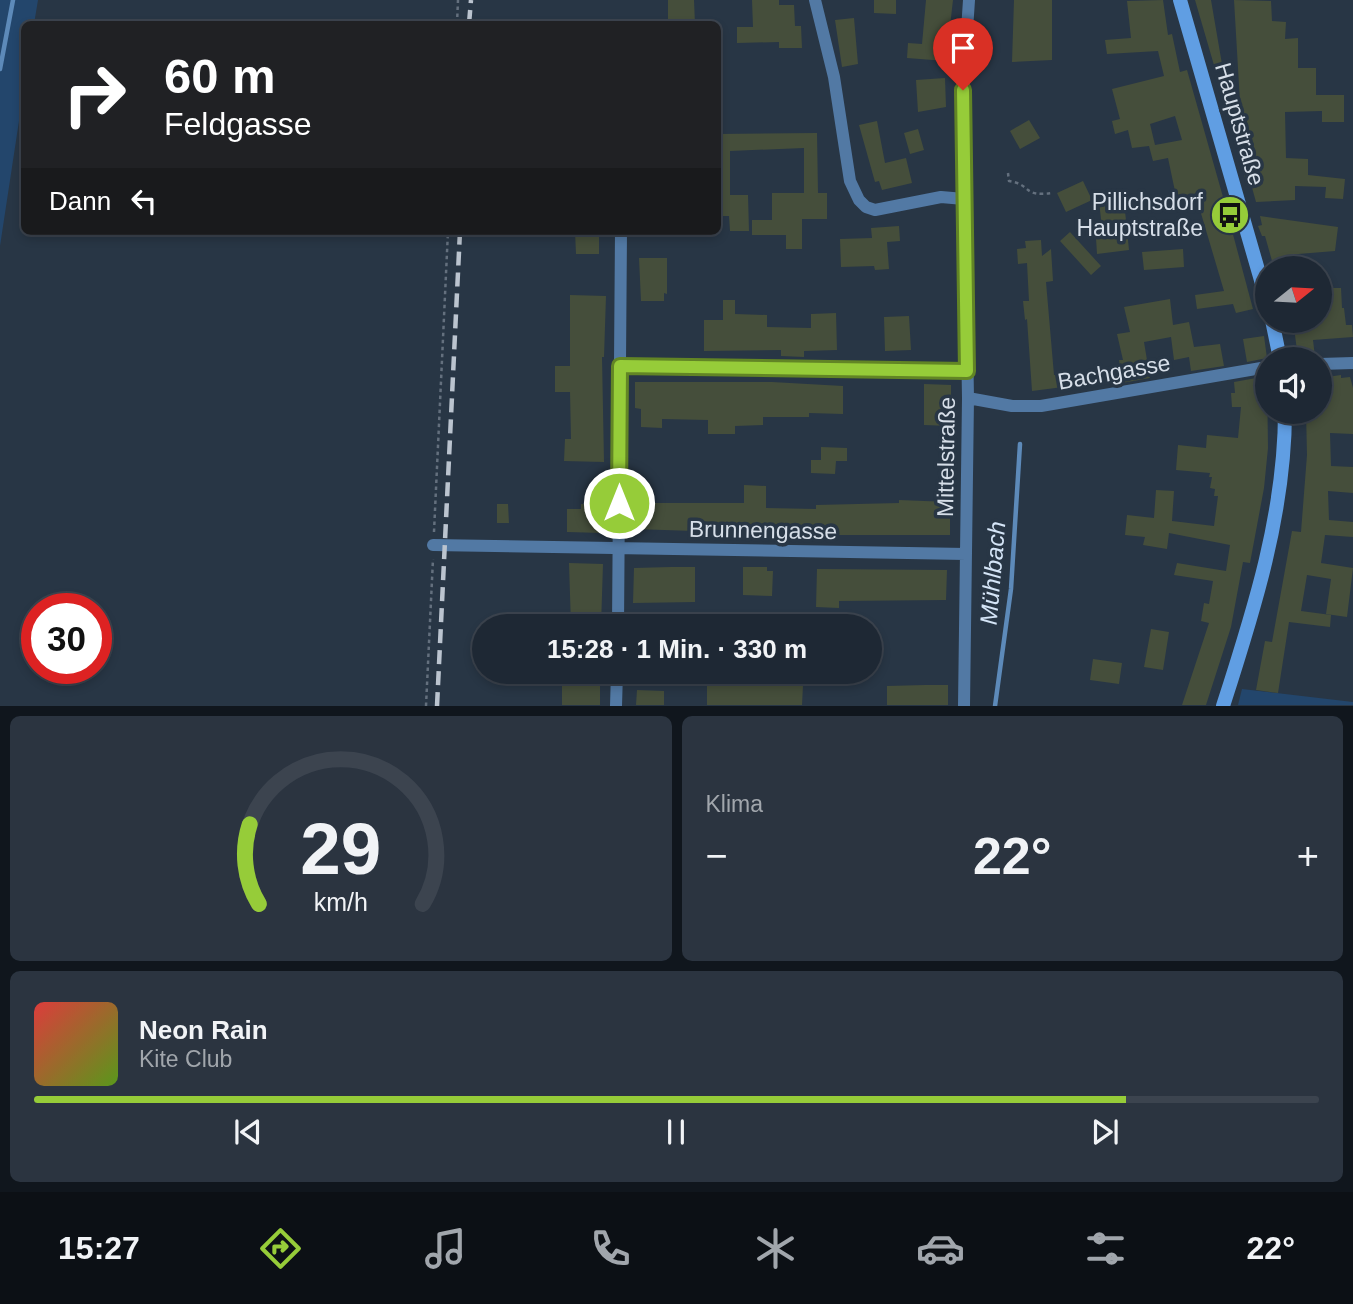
<!DOCTYPE html>
<html lang="de">
<head>
<meta charset="utf-8">
<style>
	:root { --surface:#1e2834; --page:#2b3440; --text:#f1f3f6; --muted:#a1a6ac; --line:#3c444f; --accent:#96cc39 }
	body { margin:0; font-family:Helvetica,sans-serif; background:var(--page); color:var(--text); height:100vh; display:flex; flex-direction:column; font-size:26px; white-space:nowrap }
	* { box-sizing:border-box; margin:0 }
	p { font-size:23px; color:var(--muted) }
	.icon { flex:none; width:38px; height:38px; fill:none; stroke:currentColor; stroke-width:2; stroke-linecap:round; stroke-linejoin:round }
	.map { position:relative; height:706px; overflow:hidden }
	.details { display:flex; flex-direction:column; gap:10px; padding:10px; background:#10161d; flex:1 }
	.details>* { flex:none }
	.hud { position:absolute; left:21px; top:21px; width:700px; height:214px; border-radius:10px; box-shadow:0 4px 10px #0003,0 0 0 2px var(--line); background:#202124; color:#fff; overflow:hidden }
	.needle { width:46px; rotate:72deg }
	.controls { position:absolute; left:1255px; top:256px; display:grid; gap:14px }
	.controls a { display:grid; place-items:center; width:77px; height:77px; border-radius:50%; background:var(--surface); box-shadow:0 4px 10px #0003,0 0 0 2px var(--line); font-size:35px }
	.speed { position:absolute; left:21px; top:593px; display:flex; gap:14px; font-size:35px; font-weight:700; text-align:center }
	.speed>* { display:grid; place-content:center; width:91px; height:91px; border-radius:50%; background:var(--surface); box-shadow:0 4px 10px #0003,0 0 0 2px var(--line); line-height:1 }
	.speed .limit { border:10px solid #d22; background:#fff; color:#111 }
	.pin { position:absolute; display:grid; place-items:center; width:60px; height:60px; color:#fff; margin:-72px -30px; border-radius:50% 50% 50% 0; rotate:-45deg; box-shadow:0 0 7px #0007 }
	.pin .icon { rotate:45deg }
	.me { position:absolute; width:77px; margin:-38px; rotate:0deg; stroke-linejoin:round; filter:drop-shadow(0 0 5px #0008) }
	.turn { display:flex; align-items:center; gap:24px; height:147px; padding:0 28px; font-size:32px }
	.turn .icon { width:91px; height:91px; stroke-width:2.5 }
	.turn b { display:block; font-size:49px; line-height:60px }
	.then { display:flex; align-items:center; height:66px; padding:0 28px; background:#0003; gap:14px; font-size:26px }
	.big { font-size:52px; font-weight:800; line-height:1.1 }
	.details .widget { flex:1; display:flex; flex-direction:column; justify-content:center; gap:10px; min-width:0; padding:0 24px; border-radius:10px; background:var(--page) }
	.details .dial { align-items:center; gap:0 }
	.dial svg { height:182px; overflow:visible; fill:none; stroke:var(--line); stroke-width:7; stroke-linecap:round; text-anchor:middle }
	.dial text { fill:var(--text); stroke:none }
	.song { display:flex; align-items:center; gap:21px }
	.cover { width:84px; height:84px; border-radius:10px; background:linear-gradient(135deg,hsl(0 70% 55%),hsl(90 70% 35%)) }
	.played { height:7px; border-radius:4px; background:linear-gradient(90deg,var(--accent) 85%,var(--line) 85%) }
	.keys { display:flex; justify-content:space-around; direction:ltr }
	.heat { display:flex; justify-content:space-between; align-items:center; font-size:38px; direction:ltr }
	.details .tiles { flex:1; display:grid; gap:10px; grid-template-columns:1fr 1fr }
	.widget:last-child { grid-column:span 2 }
	.trip { position:absolute; left:472px; top:614px; width:410px; height:70px; border-radius:35px; background:var(--surface); box-shadow:0 4px 10px #0003,0 0 0 2px var(--line); font-weight:800; line-height:70px; text-align:center }
	.tab-bar { display:flex; height:112px; justify-content:space-around; align-items:center; background:#0c1015; color:var(--muted) }
	.tab-bar .icon { width:49px; height:49px }
	.tab-bar .selected { color:var(--accent) }
	.tab-bar b { font-size:32px; color:var(--text) }
	.map>svg:first-child { display:block }
	.green { fill:#23466c }
	.lines { fill:none; stroke-linecap:round; stroke-linejoin:round }
	.stream { stroke:#5d8ab9; stroke-width:4.5 }
	.building { fill:#454e3b; fill-rule:evenodd }
	.path { stroke:#64707e; stroke-width:2.5; stroke-dasharray:3.5 3.5; stroke-linecap:butt }
	.minor { stroke:#5279a4; stroke-width:12 }
	.secondary { stroke:#609ee3; stroke-width:14 }
	.rail { stroke:#bbc4cf; stroke-width:4.5; stroke-dasharray:14 7; stroke-linecap:butt }
	.route-casing { stroke:#628525; stroke-width:18 }
	.route { stroke:#96cc39; stroke-width:12 }
	.labels { text-anchor:middle; stroke-width:7; stroke-linejoin:round; paint-order:stroke }
	.street-label { font-size:23px; fill:#d6dee8; stroke:#283645 }
	.poi-label { font-size:23px; fill:#d6dee8; stroke:#283645; text-anchor:end }
	.water-label { font-size:24px; font-style:italic; fill:#d5e5f7; stroke:#283645 }
</style>
</head>
<body>
<div class="map">
<svg width="1353" height="706" viewBox="0 0 1353 706">
	<rect width="100%" height="100%" fill="#283645"/>
	<!-- green -->
	<path class="green" d="M 0,0 L 38,0 L 34,24 L 24,24 L 24,88 L 0,246 Z
		M 1242,689 L 1353,702 L 1353,705 L 1238,705 Z"/>
	<g class="lines">
		<!-- stream -->
		<path class="stream" d="M 0,69 L 13,0
			M 995,706 L 1011,589 L 1020,444"/>
	</g>
	<!-- building -->
	<path class="building" d="M 668,0 L 694,0 L 695,24 L 668,24 Z
		M 752,0 L 779,0 L 779,5 L 794,5 L 795,26 L 801,26 L 802,48 L 779,48 L 779,42 L 737,43 L 737,27 L 753,27 Z
		M 874,0 L 896,0 L 896,14 L 874,13 Z
		M 926,0 L 953,0 L 946,61 L 907,58 L 908,43 L 922,44 Z
		M 1014,0 L 1052,0 L 1052,60 L 1012,62 Z
		M 1163,0 L 1168,35 L 1172,34 L 1180,72 L 1187,70 L 1225,204 L 1222,204 L 1221,211 L 1227,212 L 1253,309 L 1236,313 L 1233,304 L 1197,309 L 1195,295 L 1224,291 L 1200,210 L 1125,211 L 1129,250 L 1097,254 L 1096,238 L 1103,237 L 1099,201 L 1176,196 L 1168,158 L 1153,161 L 1149,146 L 1132,148 L 1128,130 L 1115,134 L 1112,121 L 1120,119 L 1112,89 L 1164,76 L 1158,51 L 1107,54 L 1105,40 L 1131,38 L 1127,1 ZM 1175,116 L 1182,140 L 1155,145 L 1150,124 Z
		M 1195,0 L 1211,0 L 1223,70 L 1216,72 Z
		M 1234,0 L 1271,1 L 1272,21 L 1286,22 L 1285,39 L 1298,38 L 1298,68 L 1316,68 L 1316,95 L 1344,95 L 1344,122 L 1322,122 L 1322,111 L 1285,112 L 1286,158 L 1308,159 L 1308,175 L 1345,179 L 1343,199 L 1325,198 L 1326,187 L 1295,186 L 1295,200 L 1256,202 L 1251,184 L 1246,185 L 1236,128 L 1233,129 L 1226,105 L 1240,102 Z
		M 854,18 L 858,64 L 842,67 L 835,20 Z
		M 945,78 L 946,107 L 918,112 L 916,80 Z
		M 1029,120 L 1040,138 L 1020,149 L 1010,131 Z
		M 877,121 L 885,163 L 906,158 L 912,183 L 882,190 L 879,181 L 875,182 L 859,125 Z
		M 918,129 L 924,150 L 910,154 L 904,133 Z
		M 817,133 L 818,193 L 827,193 L 827,219 L 802,219 L 802,249 L 786,249 L 786,235 L 752,235 L 752,220 L 772,220 L 772,193 L 804,193 L 804,148 L 730,151 L 730,195 L 748,195 L 749,231 L 730,231 L 729,216 L 718,216 L 718,134 Z
		M 1083,181 L 1092,200 L 1066,212 L 1057,193 Z
		M 1260,216 L 1338,227 L 1335,251 L 1286,255 L 1289,268 L 1274,268 L 1265,236 L 1262,236 L 1258,226 L 1262,225 Z
		M 899,226 L 900,241 L 887,242 L 889,269 L 875,270 L 874,266 L 841,267 L 840,239 L 872,238 L 871,228 Z
		M 575,231 L 599,231 L 599,254 L 576,254 Z
		M 1070,232 L 1101,266 L 1091,275 L 1060,241 Z
		M 1041,240 L 1042,256 L 1051,249 L 1053,281 L 1046,282 L 1054,375 L 1069,374 L 1071,386 L 1032,391 L 1027,319 L 1025,320 L 1023,301 L 1029,301 L 1027,263 L 1018,264 L 1017,249 L 1026,248 L 1025,241 Z
		M 1183,249 L 1184,267 L 1144,270 L 1142,252 Z
		M 639,258 L 667,258 L 667,294 L 664,293 L 664,301 L 641,301 Z
		M 1320,288 L 1341,288 L 1342,308 L 1344,308 L 1346,325 L 1352,325 L 1353,337 L 1313,340 L 1315,357 L 1298,358 L 1293,320 L 1320,320 Z
		M 570,295 L 606,296 L 604,357 L 602,357 L 604,462 L 564,461 L 565,439 L 571,439 L 570,392 L 555,392 L 555,366 L 570,366 Z
		M 1170,299 L 1173,325 L 1189,322 L 1194,347 L 1220,344 L 1224,366 L 1191,371 L 1189,357 L 1174,360 L 1171,337 L 1144,342 L 1150,378 L 1122,383 L 1119,360 L 1123,360 L 1117,334 L 1130,332 L 1124,307 Z
		M 723,300 L 735,300 L 735,314 L 767,315 L 767,327 L 811,328 L 811,314 L 836,313 L 837,350 L 804,351 L 804,357 L 781,356 L 781,350 L 704,351 L 704,320 L 723,320 Z
		M 909,316 L 911,350 L 885,351 L 884,317 Z
		M 1264,336 L 1267,358 L 1247,362 L 1243,339 Z
		M 1341,375 L 1341,378 L 1350,377 L 1353,388 L 1353,434 L 1330,433 L 1331,466 L 1353,467 L 1353,493 L 1328,491 L 1329,520 L 1353,522 L 1353,537 L 1325,535 L 1321,563 L 1353,568 L 1347,617 L 1326,614 L 1331,579 L 1307,575 L 1301,611 L 1331,615 L 1330,627 L 1289,622 L 1278,693 L 1256,690 L 1265,641 L 1272,642 L 1292,531 L 1301,532 L 1307,455 L 1306,411 L 1320,411 L 1320,378 Z
		M 1267,376 L 1268,448 L 1264,488 L 1250,563 L 1243,562 L 1231,627 L 1206,705 L 1182,705 L 1209,623 L 1201,621 L 1204,603 L 1209,604 L 1213,581 L 1174,575 L 1177,563 L 1226,571 L 1230,545 L 1169,533 L 1167,549 L 1143,545 L 1145,537 L 1125,535 L 1127,515 L 1154,518 L 1156,490 L 1174,491 L 1172,521 L 1214,526 L 1218,496 L 1214,496 L 1215,489 L 1210,488 L 1212,477 L 1209,477 L 1210,473 L 1176,470 L 1178,445 L 1206,448 L 1207,435 L 1238,438 L 1241,407 L 1232,407 L 1231,393 L 1235,393 L 1234,382 Z
		M 635,382 L 772,382 L 843,386 L 843,414 L 809,413 L 809,417 L 763,417 L 763,425 L 735,426 L 735,434 L 708,434 L 708,420 L 662,419 L 662,428 L 641,427 L 641,409 L 635,408 Z
		M 924,384 L 951,385 L 951,426 L 924,425 Z
		M 821,447 L 847,448 L 847,461 L 836,461 L 835,474 L 811,473 L 811,460 L 821,460 Z
		M 744,485 L 766,486 L 766,508 L 816,509 L 816,505 L 899,503 L 899,500 L 950,502 L 950,535 L 816,535 L 633,529 L 634,503 L 744,503 Z
		M 497,504 L 508,504 L 509,523 L 497,523 Z
		M 581,504 L 603,505 L 603,533 L 567,532 L 567,509 L 581,509 Z
		M 569,563 L 603,564 L 601,626 L 571,626 Z
		M 671,567 L 695,567 L 695,602 L 633,603 L 634,568 Z
		M 743,567 L 767,567 L 767,571 L 773,571 L 772,596 L 743,595 Z
		M 817,569 L 947,570 L 946,600 L 839,601 L 839,608 L 816,607 Z
		M 1151,629 L 1169,632 L 1163,670 L 1144,667 Z
		M 1093,659 L 1122,663 L 1119,684 L 1090,680 Z
		M 569,672 L 600,672 L 600,705 L 562,705 L 562,686 L 571,686 Z
		M 707,677 L 766,677 L 766,685 L 803,685 L 802,705 L 707,705 Z
		M 925,685 L 948,685 L 948,705 L 887,705 L 887,686 Z
		M 637,690 L 664,691 L 664,705 L 636,705 Z"/>
	<g class="lines">
		<!-- path -->
		<path class="path" d="M 457,24 L 458,0
			M 1008,173 L 1009,181 C 1033,185 1021,197 1053,193
			M 434,532 L 448,231
			M 426,706 L 433,559"/>
		<!-- minor -->
		<path class="minor" d="M 815,0 L 834,77 L 850,181 L 859,200 L 866,207 L 875,210 L 941,197 L 964,199
			M 1320,364 L 1353,363
			M 620,366 L 967,371
			M 968,398 L 1012,406 L 1041,406 L 1267,367
			M 433,545 L 966,554
			M 618,626 L 621,231
			M 616,706 L 617,672
			M 964,706 L 968,398 L 963,90 L 969,0"/>
		<!-- secondary -->
		<path class="secondary" d="M 1180,0 L 1267,301
			M 1272,320 L 1280,359
			M 1223,706 C 1254,610 1285,513 1285,411"/>
		<!-- rail -->
		<path class="rail" d="M 469,24 L 471,0
			M 437,706 L 460,231"/>
	</g>
	<g class="lines">
		<!-- route casing -->
		<g class="route-casing">
			<path id="route" d="M 619,503 L 620,366 L 967,371 L 963,90"/>
		</g>
		<!-- route -->
		<use href="#route" class="route"/>
	</g>
	<!-- icons -->
	<defs>
		<g id="bus-disc" transform="scale(2.0125)"><circle r="9.5" fill="#96cc39" stroke="#283645"/><path d="M-5-6H5V4H4V6H2V4H-2V6H-4V4H-5ZM-3.5-4V0h7V-4ZM-3.5 1.2v1.5H-2V1.2ZM2 1.2v1.5H3.5V1.2Z" fill="#111"/></g>
	</defs>
	<g fill-rule="evenodd">
		<use href="#bus-disc" x="1230" y="215"/>
	</g>
	<g class="labels">
		<!-- street labels -->
		<g class="street-label">
			<text transform="translate(1240 124) rotate(74)" y="8">Hauptstraße</text>
			<text transform="translate(1114 372) rotate(-10)" y="8">Bachgasse</text>
			<text transform="translate(946 457) rotate(-89)" y="8">Mittelstraße</text>
			<text transform="translate(763 530) rotate(1)" y="8">Brunnengasse</text>
		</g>
		<!-- poi labels -->
		<g class="poi-label">
			<text x="1203" y="210">Pillichsdorf<tspan x="1203" dy="26">Hauptstraße</tspan></text>
		</g>
		<!-- water labels -->
		<g class="water-label">
			<text transform="translate(993 573) rotate(-85)" y="8">Mühlbach</text>
		</g>
	</g>
</svg>
<div class="controls">
<a><svg class="needle" viewBox="-14 -14 28 28"><path d="M0-13l5 13h-10z" fill="#e53935"/><path d="M0 13l5-13h-10z" fill="#a1a6ac"/></svg></a>
<a><svg class="icon" aria-label="sound" viewBox="0 0 24 24"><path d="M4 9h4l5-4v14l-5-4H4zM17 9q2 3 0 6"/></svg></a>
</div>
<div class="speed"><div class="limit">30</div></div>
<div class="pin" style="left:963px;top:90px;background:#d93025"><svg class="icon" aria-label="arrive" viewBox="0 0 24 24"><path d="M6 21V4h12l-3 4 3 4H6"/></svg></div>
<svg class="me" style="left:619px;top:503px" viewBox="-20 -20 40 40"><circle r="17" fill="#96cc39" stroke="#fff" stroke-width="3"/><path d="M0-11L8 9 0 5-8 9z" fill="#fff"/></svg>
<div class="trip">15:28 · 1 Min. · 330 m</div>
<div class="hud">
<div class="turn"><svg class="icon" aria-label="right" viewBox="0 0 24 24"><path d="M7 20v-9h11M14 6l5 5-5 5"/></svg><div><b>60 m</b>Feldgasse</div></div>
<div class="then">Dann<svg class="icon" aria-label="left" viewBox="0 0 24 24"><path d="M17 20v-9H6M10 6l-5 5 5 5"/></svg></div>
</div>
</div>
<section class="details">
<div class="tiles">
<div class="widget dial"><svg viewBox="0 0 100 80">
<path d="M14 69A42 42 0 1 1 86 69"/>
<path d="M14 69A42 42 0 0 1 10 34" stroke="#96cc39"/>
<text x="50" y="56" font-size="32" font-weight="700">29</text>
<text x="50" y="72" font-size="11">km/h</text>
</svg></div>
<div class="widget"><p>Klima</p>
<div class="heat"><a>−</a><b class="big">22°</b><a>+</a></div>
</div>
<div class="widget">
<div class="song"><i class="cover"></i><div><b>Neon Rain</b><p>Kite Club</p></div></div>
<div class="played"></div>
<div class="keys"><svg class="icon" aria-label="previous" viewBox="0 0 24 24"><path d="M18 5L8 12l10 7zM5 5v14"/></svg><svg class="icon" aria-label="pause" viewBox="0 0 24 24"><path d="M8 5v14M16 5v14"/></svg><svg class="icon" aria-label="next" viewBox="0 0 24 24"><path d="M6 5l10 7-10 7zM19 5v14"/></svg></div>
</div>
</div>
</section>
<nav class="tab-bar">
<b>15:27</b>
<svg class="icon selected" aria-label="directions" viewBox="0 0 24 24"><path d="M12 3l9 9-9 9-9-9zM9 14v-3h6M13 9l2 2-2 2"/></svg>
<svg class="icon" aria-label="music" viewBox="0 0 24 24"><path d="M9 18V5l10-2v13"/><circle cx="6" cy="18" r="3"/><circle cx="16" cy="16" r="3"/></svg>
<svg class="icon" aria-label="phone" viewBox="0 0 24 24"><path d="M5 4h4l2 5-3 2q2 4 5 5l2-3 5 2v4C11 20 4 13 5 4z"/></svg>
<svg class="icon" aria-label="climate" viewBox="0 0 24 24"><path d="M12 3v18M4 7l16 10M4 17L20 7"/></svg>
<svg class="icon" aria-label="car" viewBox="0 0 24 24"><path d="M5 17H2v-5l4-1 3-4h7l3 4 3 1v5h-3M9 17h6M6 11h13"/><circle cx="7" cy="17" r="2"/><circle cx="17" cy="17" r="2"/></svg>
<svg class="icon" aria-label="filters" viewBox="0 0 24 24"><path d="M4 7h16M4 17h16"/><circle cx="9" cy="7" r="2"/><circle cx="15" cy="17" r="2"/></svg>
<b>22°</b>
</nav>
</body>
</html>
